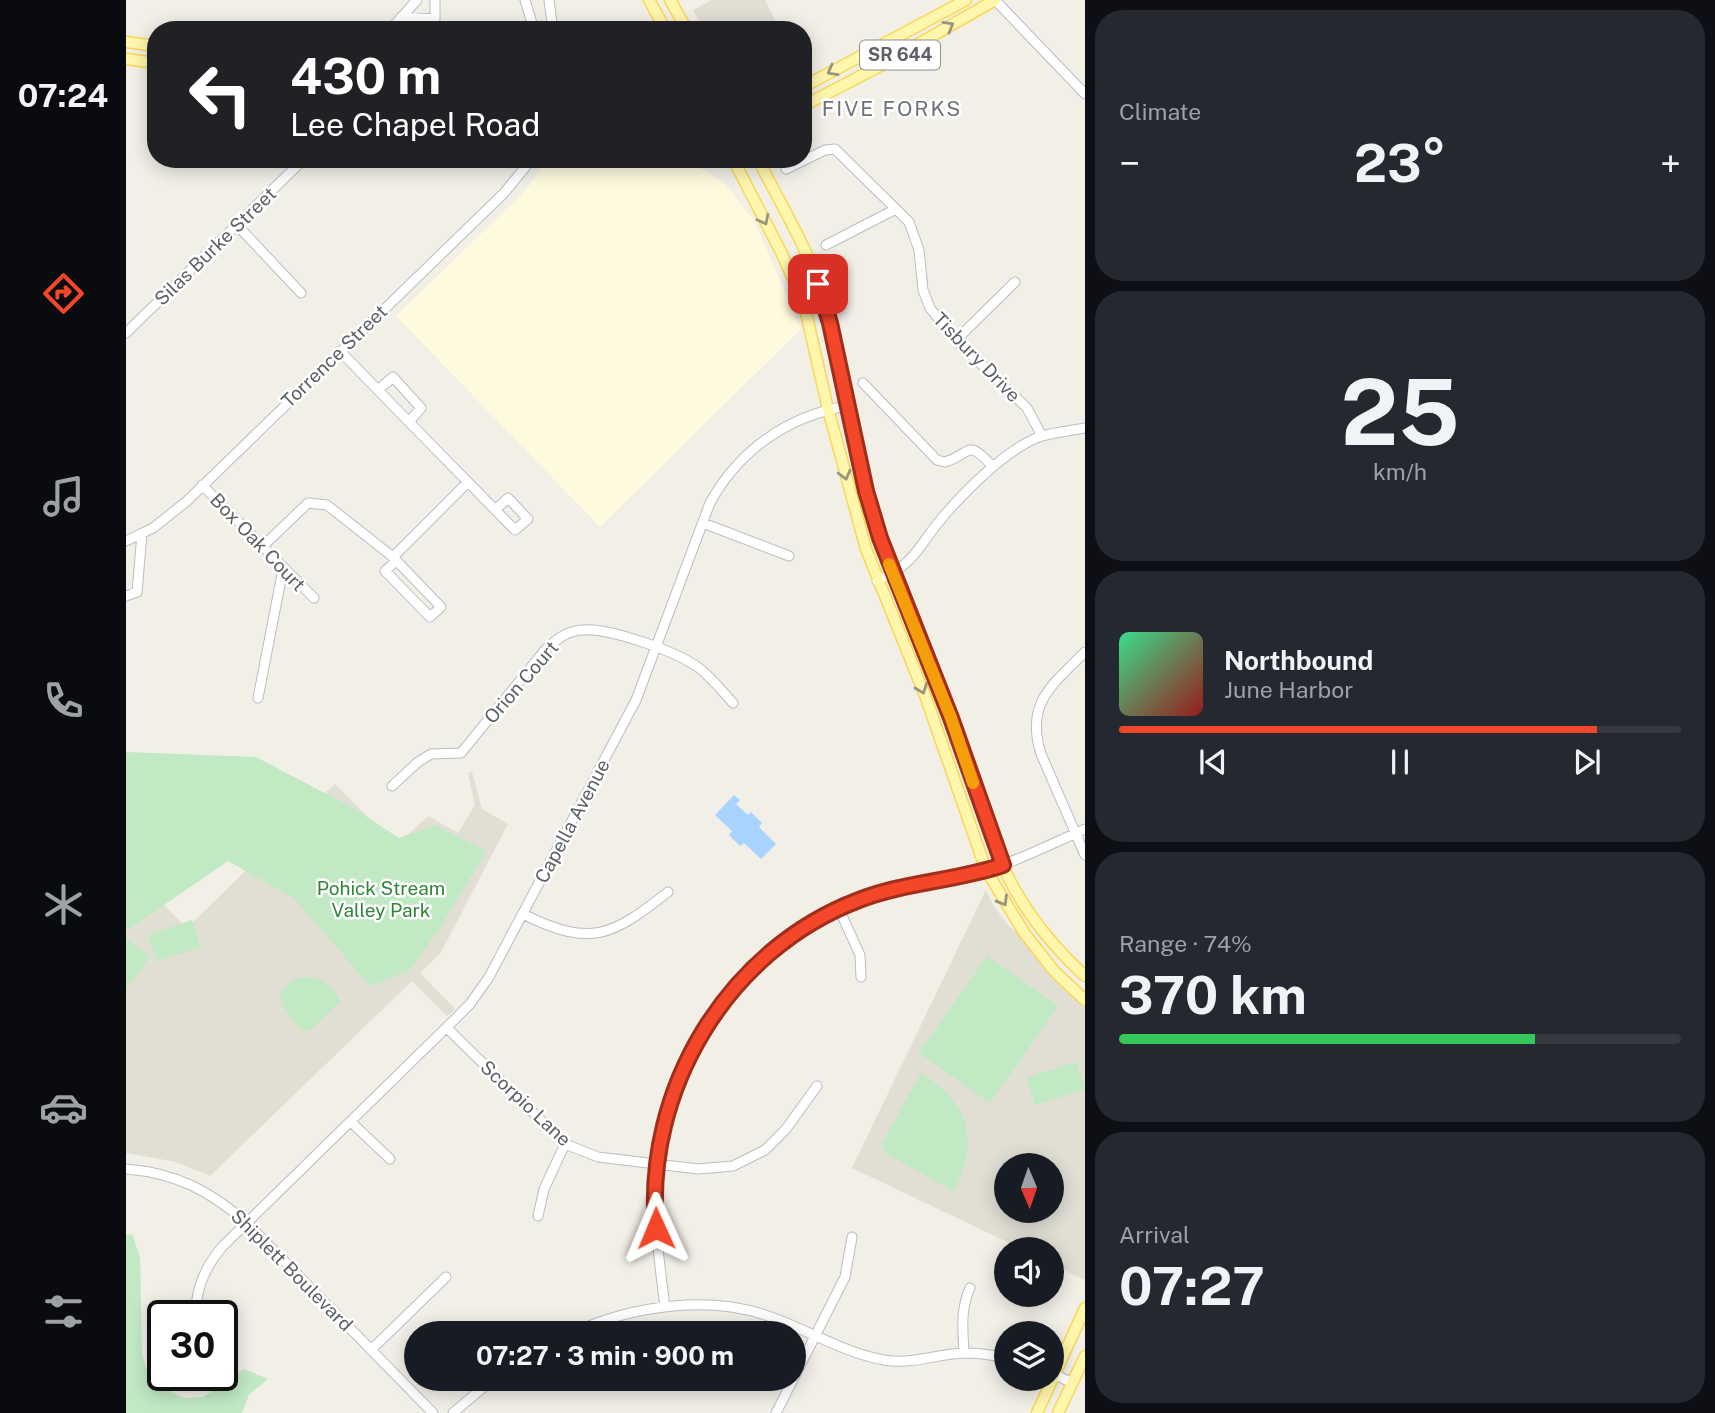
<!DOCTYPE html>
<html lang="en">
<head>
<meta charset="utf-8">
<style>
	:root { --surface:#171b24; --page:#242831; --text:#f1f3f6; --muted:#9ea1a6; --line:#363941; --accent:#f44629 }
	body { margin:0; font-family:"Public Sans",sans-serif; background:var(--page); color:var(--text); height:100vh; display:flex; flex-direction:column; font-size:26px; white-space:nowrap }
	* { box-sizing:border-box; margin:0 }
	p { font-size:23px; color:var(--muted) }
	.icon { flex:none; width:38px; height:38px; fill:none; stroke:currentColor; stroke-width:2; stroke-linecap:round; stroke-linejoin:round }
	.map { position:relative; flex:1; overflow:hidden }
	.panel { display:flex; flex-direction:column; gap:10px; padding:10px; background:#0d0f14; width:630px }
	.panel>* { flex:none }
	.top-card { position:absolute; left:21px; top:21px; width:665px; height:147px; border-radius:28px; box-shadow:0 4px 18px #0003; background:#202124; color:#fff; overflow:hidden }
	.needle { width:46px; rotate:178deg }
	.tools { position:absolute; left:868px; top:1153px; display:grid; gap:14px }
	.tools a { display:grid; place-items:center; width:70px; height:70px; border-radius:50%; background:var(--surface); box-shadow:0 4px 18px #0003; font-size:35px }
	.speed { position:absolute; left:21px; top:1300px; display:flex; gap:14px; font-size:35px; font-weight:700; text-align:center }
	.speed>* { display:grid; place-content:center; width:91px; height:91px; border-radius:50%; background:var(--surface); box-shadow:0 4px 18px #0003; line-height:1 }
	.speed .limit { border:4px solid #111; border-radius:10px; background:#fff; color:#111 }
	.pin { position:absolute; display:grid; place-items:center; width:60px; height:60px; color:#fff; margin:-30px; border-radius:14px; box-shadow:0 4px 10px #0006 }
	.me { position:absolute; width:77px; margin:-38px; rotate:359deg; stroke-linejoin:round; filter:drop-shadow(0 0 5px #0008) }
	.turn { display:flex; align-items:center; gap:24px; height:147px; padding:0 28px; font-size:32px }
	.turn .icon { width:91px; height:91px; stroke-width:2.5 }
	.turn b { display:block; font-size:49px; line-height:60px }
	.big { font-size:52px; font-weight:700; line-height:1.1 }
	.panel .card { flex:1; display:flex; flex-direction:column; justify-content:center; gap:10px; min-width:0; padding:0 24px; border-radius:28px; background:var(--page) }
	.panel .dial { align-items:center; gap:0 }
	.dial b { font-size:91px; line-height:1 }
	.song { display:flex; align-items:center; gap:21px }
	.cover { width:84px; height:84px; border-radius:10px; background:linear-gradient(135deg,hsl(150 70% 55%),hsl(0 70% 35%)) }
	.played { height:7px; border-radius:4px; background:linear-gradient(90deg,var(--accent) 85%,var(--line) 85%) }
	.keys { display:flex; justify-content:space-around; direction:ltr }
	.heat { display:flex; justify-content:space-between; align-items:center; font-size:38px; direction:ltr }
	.charge { height:10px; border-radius:5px; background:linear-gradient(90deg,#34c759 74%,var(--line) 0) }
	.trip { position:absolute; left:278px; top:1321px; width:402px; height:70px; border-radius:35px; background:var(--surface); box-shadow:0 4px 18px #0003; font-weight:700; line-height:70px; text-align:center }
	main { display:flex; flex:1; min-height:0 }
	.dock { display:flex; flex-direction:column; width:126px; justify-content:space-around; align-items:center; background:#090b0e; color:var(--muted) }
	.dock .icon { width:49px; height:49px }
	.dock .selected { color:var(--accent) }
	.dock b { font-size:32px; color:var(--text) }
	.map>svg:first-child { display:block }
	.commercial { fill:#fff9dd }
	.education { fill:#e1ded4; fill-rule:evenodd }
	.green { fill:#c1e9c4 }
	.water { fill:#a8d3ff }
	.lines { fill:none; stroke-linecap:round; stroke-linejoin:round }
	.minor-casing { stroke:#babdc2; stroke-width:11 }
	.major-casing { stroke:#fad756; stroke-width:13 }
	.minor { stroke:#fff; stroke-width:9 }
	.major { stroke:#fff7ad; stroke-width:10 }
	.oneway { stroke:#969680 }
	.route-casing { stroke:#9f2e1b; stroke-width:18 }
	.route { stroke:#f44629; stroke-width:12 }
	.slow { stroke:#f59e0b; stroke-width:12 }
	.labels { text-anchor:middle; stroke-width:5; stroke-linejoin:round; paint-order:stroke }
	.shield { fill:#fff; stroke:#8e9095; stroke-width:2 }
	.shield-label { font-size:18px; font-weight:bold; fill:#5d6167 }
	.street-label { font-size:19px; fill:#5d6167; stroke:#fff }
	.park-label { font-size:19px; fill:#308439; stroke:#fff }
	.neighbourhood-label { font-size:21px; letter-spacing:2px; fill:#6e7379; stroke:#fff }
</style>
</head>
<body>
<main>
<nav class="dock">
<b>07:24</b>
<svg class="icon selected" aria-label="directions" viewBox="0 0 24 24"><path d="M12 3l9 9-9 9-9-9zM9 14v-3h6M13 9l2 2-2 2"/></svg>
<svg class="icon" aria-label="music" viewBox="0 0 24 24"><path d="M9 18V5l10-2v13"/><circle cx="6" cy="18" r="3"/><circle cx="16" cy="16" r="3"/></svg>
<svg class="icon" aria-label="phone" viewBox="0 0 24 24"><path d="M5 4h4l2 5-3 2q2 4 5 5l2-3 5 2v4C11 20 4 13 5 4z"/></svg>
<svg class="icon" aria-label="climate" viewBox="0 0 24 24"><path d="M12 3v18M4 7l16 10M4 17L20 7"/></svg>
<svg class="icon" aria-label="car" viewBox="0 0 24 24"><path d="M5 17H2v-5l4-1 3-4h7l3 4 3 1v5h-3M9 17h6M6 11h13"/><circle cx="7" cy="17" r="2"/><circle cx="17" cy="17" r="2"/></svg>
<svg class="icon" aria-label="filters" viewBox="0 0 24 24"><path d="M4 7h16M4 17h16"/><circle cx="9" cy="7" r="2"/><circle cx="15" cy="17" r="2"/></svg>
</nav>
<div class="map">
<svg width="959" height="1413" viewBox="0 0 959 1413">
	<rect width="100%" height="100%" fill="#f1efe6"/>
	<!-- commercial -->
	<path class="commercial" d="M 419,159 L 552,159 L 573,167 L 599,184 L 628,220 L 675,329 L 474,527 L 270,316 L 399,191 L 415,169 Z"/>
	<!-- education -->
	<path class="education" d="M 586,0 L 639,0 L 654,30 L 578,30 L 567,10 Z
		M 346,772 L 356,809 L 382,824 L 314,954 L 294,973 L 329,1009 L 321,1016 L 286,981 L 84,1176 L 50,1162 L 0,1153 L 0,892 L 13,880 L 61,928 L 209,784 L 270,846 L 302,816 L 332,833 L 349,805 L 342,773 Z
		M 860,890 L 867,905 L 882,925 L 935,969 L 959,992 L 959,1280 L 926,1264 L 926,1250 L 896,1249 L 726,1168 ZM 880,1166 L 926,1166 L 926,1211 L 880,1211 Z"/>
	<!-- green -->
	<path class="green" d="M 0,752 L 130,757 L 227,808 L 273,838 L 309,825 L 360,851 L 317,923 L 285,969 L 244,986 L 169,899 L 102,861 L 0,931 Z
		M 66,920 L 75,947 L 31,961 L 22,935 Z
		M 0,939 L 24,956 L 0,990 Z
		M 861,956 L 932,1006 L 864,1103 L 793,1053 Z
		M 181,977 C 198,979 208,986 214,1002 L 183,1031 L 175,1030 L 157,1006 L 158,1002 L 153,1000 C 157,984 166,979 181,977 Z
		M 950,1062 L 959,1089 L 909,1105 L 900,1078 Z
		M 795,1073 C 843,1103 854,1140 828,1191 L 759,1153 L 756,1143 Z
		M 6,1234 L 14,1257 L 16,1354 L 23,1379 L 30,1385 L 58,1398 L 77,1397 L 118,1369 L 142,1379 L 123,1395 L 116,1413 L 0,1413 L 0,1235 Z"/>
	<!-- water -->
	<path class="water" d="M 608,795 L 614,800 L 610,804 L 622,815 L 625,812 L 636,823 L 633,827 L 650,844 L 635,859 L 618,843 L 614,846 L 603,835 L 606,831 L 589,815 Z"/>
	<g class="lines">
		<!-- minor casing -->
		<g class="minor-casing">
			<path id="minor" d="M 399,0 L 408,30
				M 423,0 L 427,30
				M 869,0 L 959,94
				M 275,17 L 309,19 L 309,0
				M 234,27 L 235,30
				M 264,30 L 291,0
				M 660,169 L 699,150 L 709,149 L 783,222 L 793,250 L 797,290 L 804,308 L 830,340 L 901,408 L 916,436
				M 111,225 L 175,293
				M 700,245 L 770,209
				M 0,333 L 178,159
				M 830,340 L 889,282
				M 214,351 L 283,422 L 295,408 L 267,377 L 252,390
				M 737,383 L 811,460 L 819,462 C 846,454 840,437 867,467
				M 283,422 L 389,530 L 402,519 L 382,498 L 370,509
				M 76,485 L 188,598
				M 577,523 L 663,556
				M 0,541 L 27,528 L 61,501 L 378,193 L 406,159
				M 137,546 L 182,503 L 201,505 L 267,557 L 315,607 L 304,617 L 259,571 L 270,561
				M 267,557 L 342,482
				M 751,581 C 790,563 790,549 816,518 C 839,491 882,447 916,436 C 930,432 945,431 959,428
				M 0,596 L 11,592 L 16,534
				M 959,652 C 926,685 899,703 915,754 L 959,855
				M 132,698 L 157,569
				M 266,786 L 292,762 L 305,754 L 335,753 L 419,650 C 430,640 440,631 456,630 C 482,627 552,652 573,668 C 586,678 596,691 607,703
				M 713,909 L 734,955 L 735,977
				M 397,914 C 465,948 486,936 542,892
				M 321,1028 L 439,1144 L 472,1157 L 572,1169 L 607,1166 L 639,1150 L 660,1129 L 691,1086
				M 225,1122 L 264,1159
				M 0,1169 C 50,1173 82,1190 120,1222 L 307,1413
				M 412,1216 L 418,1189 L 439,1144
				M 539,1307 C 533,1259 526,1212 531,1164 C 542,1049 624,941 733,900 C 774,884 819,882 861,870 C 895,860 927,843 959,829
				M 70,1316 C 69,1289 79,1267 96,1247 L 327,1021 L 344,1004 L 363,977 L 510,700 L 584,503 C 613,450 662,416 721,406
				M 444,1334 C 507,1305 587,1293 653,1320 C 689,1334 720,1353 758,1360 C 786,1365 810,1354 838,1353 C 851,1353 867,1355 880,1358
				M 245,1350 L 320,1277
				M 838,1353 C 837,1330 834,1310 844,1288
				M 926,1373 L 946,1383
				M 327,1413 L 367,1379
				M 650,1413 L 719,1277 L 726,1237"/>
		</g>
		<!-- major casing -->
		<g class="major-casing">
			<path id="major" d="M 523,0 L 540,30
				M 544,0 L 561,30
				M 0,42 L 30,46
				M 0,59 L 30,63
				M 677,87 L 840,0
				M 677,106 L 754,66 L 869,0
				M 607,159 L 656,254 L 678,304 L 702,409 L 740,549 L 800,698 L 860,870 L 899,934 L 929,972 L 959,1000
				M 632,159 C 654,204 683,249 697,298 C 718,369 725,444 746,515 C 768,584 800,649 825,717 C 841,761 853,808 871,852 C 889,899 922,942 959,976
				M 911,1413 L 959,1308
				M 932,1413 L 959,1356"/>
		</g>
		<!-- minor -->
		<use href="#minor" class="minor"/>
		<!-- major -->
		<use href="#major" class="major"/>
	</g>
	<!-- one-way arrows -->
	<defs><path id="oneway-chevron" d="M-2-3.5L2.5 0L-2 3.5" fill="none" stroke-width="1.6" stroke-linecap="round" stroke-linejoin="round" transform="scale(1.75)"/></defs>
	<g class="oneway">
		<use href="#oneway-chevron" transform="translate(823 26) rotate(-30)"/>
		<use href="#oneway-chevron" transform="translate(706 71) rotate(151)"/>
		<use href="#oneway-chevron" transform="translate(638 220) rotate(63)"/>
		<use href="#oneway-chevron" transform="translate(719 475) rotate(76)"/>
		<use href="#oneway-chevron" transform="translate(796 689) rotate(69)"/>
		<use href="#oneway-chevron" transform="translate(877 901) rotate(59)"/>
	</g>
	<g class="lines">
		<!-- route casing -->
		<g class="route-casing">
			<path id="route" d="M 530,1228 C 518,1090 601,950 733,900 C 779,882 830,881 877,865 L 825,718 L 754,538 L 740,491 L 704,323 L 692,284"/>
		</g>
		<!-- route -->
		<use href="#route" class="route"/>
		<!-- slow -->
		<path class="slow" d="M 763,564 L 825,718 L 847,783"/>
	</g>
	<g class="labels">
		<!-- shield labels -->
		<rect class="shield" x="734" y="40.5" width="80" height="29" rx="5"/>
		<g class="shield-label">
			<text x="774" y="61">SR 644</text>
		</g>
		<!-- street labels -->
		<g class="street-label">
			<text transform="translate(89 246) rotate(-44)" y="7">Silas Burke Street</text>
			<text transform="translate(208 356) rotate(-44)" y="7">Torrence Street</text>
			<text transform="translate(851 357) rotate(46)" y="7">Tisbury Drive</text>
			<text transform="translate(132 542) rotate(46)" y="7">Box Oak Court</text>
			<text transform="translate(395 682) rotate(-49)" y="7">Orion Court</text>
			<text transform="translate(446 821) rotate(-62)" y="7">Capella Avenue</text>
			<text transform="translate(400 1103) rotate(43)" y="7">Scorpio Lane</text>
			<text transform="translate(166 1270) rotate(45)" y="7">Shiplett Boulevard</text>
		</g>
		<!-- park labels -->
		<g class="park-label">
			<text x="255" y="895">Pohick Stream<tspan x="255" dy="22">Valley Park</tspan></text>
		</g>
		<!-- neighbourhood labels -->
		<g class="neighbourhood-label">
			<text x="766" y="116">FIVE FORKS</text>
		</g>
	</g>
</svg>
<div class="tools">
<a><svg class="needle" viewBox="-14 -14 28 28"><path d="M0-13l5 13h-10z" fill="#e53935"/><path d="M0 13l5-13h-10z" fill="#9ea1a6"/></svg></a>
<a><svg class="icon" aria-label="sound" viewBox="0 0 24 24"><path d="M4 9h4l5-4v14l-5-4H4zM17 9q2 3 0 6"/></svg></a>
<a><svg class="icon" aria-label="layers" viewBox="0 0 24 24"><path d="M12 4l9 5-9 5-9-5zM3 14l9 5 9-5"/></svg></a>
</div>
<div class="speed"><div class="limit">30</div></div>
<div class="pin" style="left:692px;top:284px;background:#d93025"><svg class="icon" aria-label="arrive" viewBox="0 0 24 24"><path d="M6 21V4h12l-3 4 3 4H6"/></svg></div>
<svg class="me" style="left:530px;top:1228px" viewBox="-20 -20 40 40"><path d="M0-17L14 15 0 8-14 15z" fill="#f44629" stroke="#fff" stroke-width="4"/></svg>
<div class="trip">07:27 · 3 min · 900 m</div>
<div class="top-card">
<div class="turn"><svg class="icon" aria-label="left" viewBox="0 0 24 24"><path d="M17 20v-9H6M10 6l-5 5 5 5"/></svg><div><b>430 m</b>Lee Chapel Road</div></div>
</div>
</div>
<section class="panel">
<div class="card"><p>Climate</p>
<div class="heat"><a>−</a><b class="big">23°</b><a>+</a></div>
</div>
<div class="card dial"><b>25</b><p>km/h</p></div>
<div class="card">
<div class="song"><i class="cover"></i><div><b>Northbound</b><p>June Harbor</p></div></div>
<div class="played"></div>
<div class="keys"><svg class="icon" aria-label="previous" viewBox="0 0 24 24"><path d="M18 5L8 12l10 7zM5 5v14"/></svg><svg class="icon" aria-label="pause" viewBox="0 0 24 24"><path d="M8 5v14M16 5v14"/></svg><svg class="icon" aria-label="next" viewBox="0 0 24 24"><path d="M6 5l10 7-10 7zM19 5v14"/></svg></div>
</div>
<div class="card"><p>Range · 74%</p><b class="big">370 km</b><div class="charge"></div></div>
<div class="card"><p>Arrival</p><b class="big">07:27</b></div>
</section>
</main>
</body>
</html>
